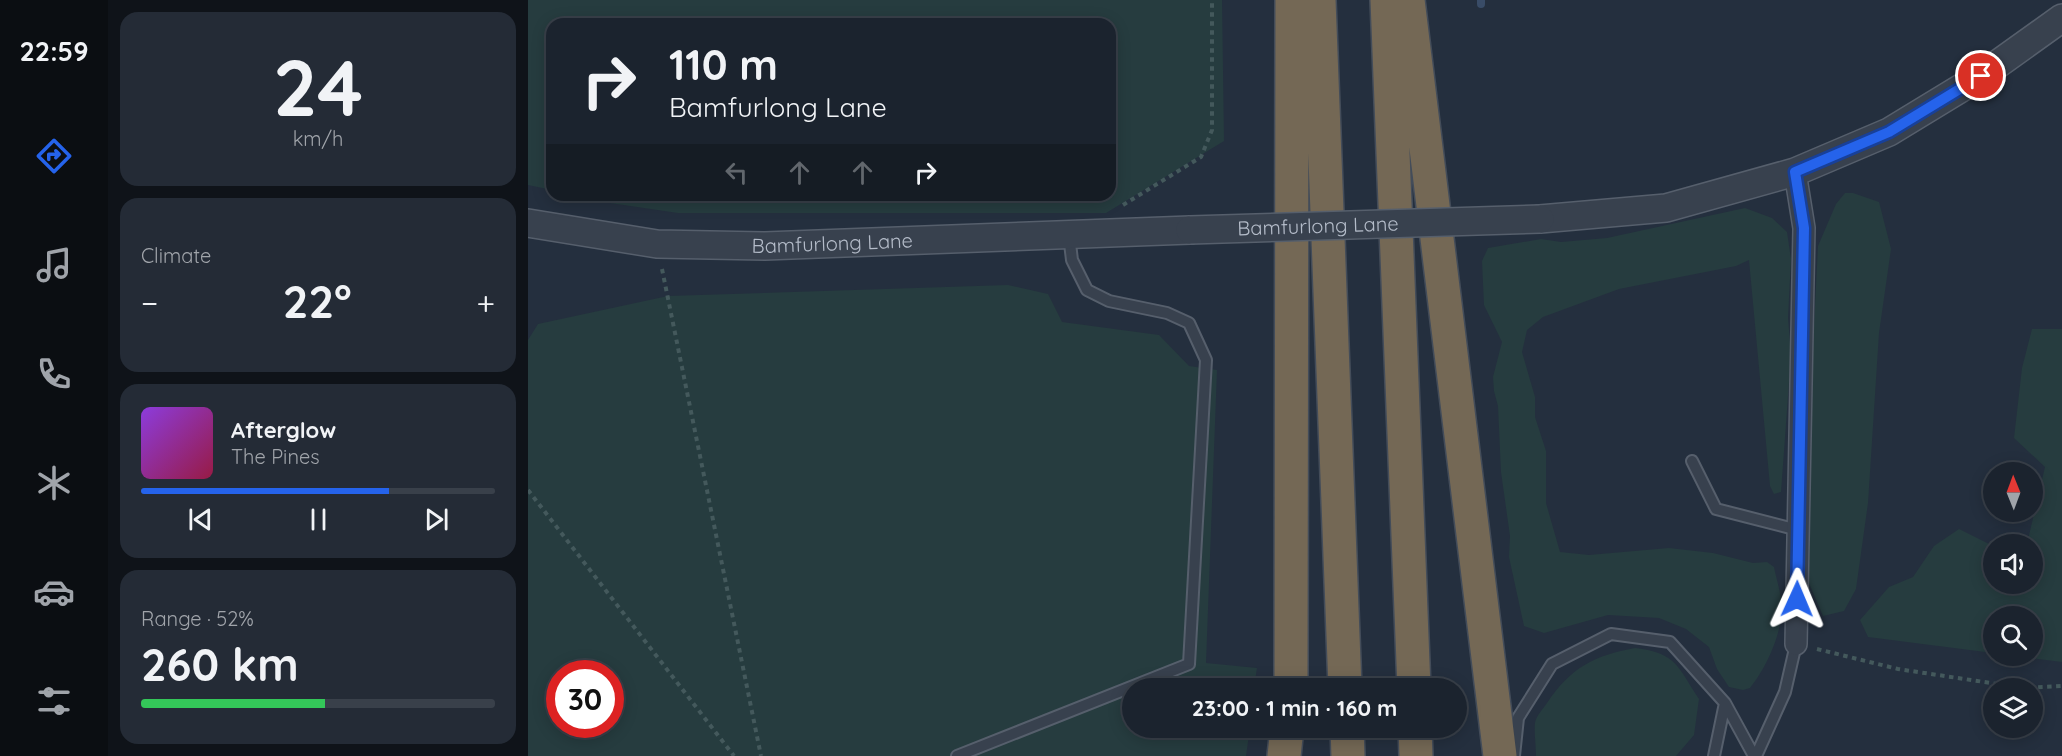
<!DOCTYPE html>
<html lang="en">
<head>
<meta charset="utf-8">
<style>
	:root { --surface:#1b232e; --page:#242b36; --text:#f1f3f6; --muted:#a0a4aa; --line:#39404a; --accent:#2563eb }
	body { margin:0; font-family:Quicksand,sans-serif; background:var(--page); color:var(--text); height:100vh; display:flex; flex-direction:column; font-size:22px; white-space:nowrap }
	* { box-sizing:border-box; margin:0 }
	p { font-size:20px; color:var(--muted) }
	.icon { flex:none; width:33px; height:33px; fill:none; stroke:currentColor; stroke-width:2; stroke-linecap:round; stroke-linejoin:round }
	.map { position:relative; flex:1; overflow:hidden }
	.details { display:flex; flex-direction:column; gap:12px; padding:12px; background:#0f1319; width:420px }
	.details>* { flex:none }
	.guide { position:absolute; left:18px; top:18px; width:570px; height:183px; border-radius:18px; box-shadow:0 3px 15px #0003,0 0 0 2px var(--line); background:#1b232e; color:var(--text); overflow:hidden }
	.needle { width:39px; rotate:359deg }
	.controls { position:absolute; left:1455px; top:462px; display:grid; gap:12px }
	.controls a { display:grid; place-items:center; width:60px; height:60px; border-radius:50%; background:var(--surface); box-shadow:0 3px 15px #0003,0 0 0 2px var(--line); font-size:30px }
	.speed { position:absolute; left:18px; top:660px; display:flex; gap:12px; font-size:30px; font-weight:700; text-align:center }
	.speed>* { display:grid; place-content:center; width:78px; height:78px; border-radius:50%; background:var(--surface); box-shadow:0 3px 15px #0003,0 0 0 2px var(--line); line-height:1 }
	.speed .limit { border:9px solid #d22; background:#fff; color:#111 }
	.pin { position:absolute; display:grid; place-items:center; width:51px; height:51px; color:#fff; margin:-26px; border:3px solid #fff; border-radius:50%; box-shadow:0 2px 6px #0007 }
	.me { position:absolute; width:66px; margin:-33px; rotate:1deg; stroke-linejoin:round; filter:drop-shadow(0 0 4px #0008) }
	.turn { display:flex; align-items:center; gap:21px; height:126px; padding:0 24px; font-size:27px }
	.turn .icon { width:78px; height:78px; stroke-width:2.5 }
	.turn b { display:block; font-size:42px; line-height:51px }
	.lanes { display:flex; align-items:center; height:57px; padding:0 24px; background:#0003; justify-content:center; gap:30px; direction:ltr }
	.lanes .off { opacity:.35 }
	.big { font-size:45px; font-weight:800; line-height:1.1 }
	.details .card { flex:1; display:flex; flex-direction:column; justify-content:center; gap:9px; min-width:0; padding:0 21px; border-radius:18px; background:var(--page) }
	.details .dial { align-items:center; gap:0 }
	.dial b { font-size:78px; line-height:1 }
	.song { display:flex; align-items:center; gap:18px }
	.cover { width:72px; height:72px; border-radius:9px; background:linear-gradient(135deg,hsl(270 70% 55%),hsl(340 70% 35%)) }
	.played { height:6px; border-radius:3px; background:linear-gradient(90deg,var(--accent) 70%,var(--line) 70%) }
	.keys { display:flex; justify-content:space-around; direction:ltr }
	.heat { display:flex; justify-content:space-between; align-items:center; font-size:33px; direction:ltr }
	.charge { height:9px; border-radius:4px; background:linear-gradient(90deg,#34c759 52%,var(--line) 0) }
	.trip { position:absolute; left:594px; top:678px; width:345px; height:60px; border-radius:30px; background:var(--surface); box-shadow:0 3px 15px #0003,0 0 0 2px var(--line); font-weight:800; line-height:60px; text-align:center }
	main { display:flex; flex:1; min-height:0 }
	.dock { display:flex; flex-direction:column; width:108px; justify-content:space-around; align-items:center; background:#0b0e12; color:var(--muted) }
	.dock .icon { width:42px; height:42px }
	.dock .active { color:var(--accent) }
	.dock b { font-size:27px; color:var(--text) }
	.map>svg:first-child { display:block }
	.green { fill:#263c3f; fill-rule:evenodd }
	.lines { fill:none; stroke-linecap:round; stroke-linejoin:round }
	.stream { stroke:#394c67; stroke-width:8 }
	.service-casing { stroke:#565f6c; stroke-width:14 }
	.minor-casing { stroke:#565f6c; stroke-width:24 }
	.tertiary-casing { stroke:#565f6c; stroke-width:30 }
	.motorway-casing { stroke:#434c59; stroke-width:36 }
	.path { stroke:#44595c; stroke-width:4; stroke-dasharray:4.5 4.5; stroke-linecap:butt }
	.service { stroke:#38414e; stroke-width:10 }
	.minor { stroke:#38414e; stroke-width:21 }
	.tertiary { stroke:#38414e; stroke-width:27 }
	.motorway { stroke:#746855; stroke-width:33 }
	.tertiary-bridge-casing { stroke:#565f6c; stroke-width:30; stroke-linecap:butt }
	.tertiary-bridge { stroke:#38414e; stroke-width:27 }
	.route-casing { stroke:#184099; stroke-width:15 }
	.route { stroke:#2563eb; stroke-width:10 }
	.labels { text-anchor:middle; stroke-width:6; stroke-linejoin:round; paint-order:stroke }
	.street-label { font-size:20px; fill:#b4bcc9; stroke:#1d2633 }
</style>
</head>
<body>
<main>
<nav class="dock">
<b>22:59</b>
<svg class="icon active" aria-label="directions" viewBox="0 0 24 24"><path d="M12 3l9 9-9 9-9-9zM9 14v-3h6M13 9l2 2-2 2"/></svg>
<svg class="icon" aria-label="music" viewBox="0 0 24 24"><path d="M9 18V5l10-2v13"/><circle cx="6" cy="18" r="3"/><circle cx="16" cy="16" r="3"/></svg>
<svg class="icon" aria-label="phone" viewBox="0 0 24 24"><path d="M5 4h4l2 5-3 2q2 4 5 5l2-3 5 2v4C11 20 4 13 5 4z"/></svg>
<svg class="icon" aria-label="climate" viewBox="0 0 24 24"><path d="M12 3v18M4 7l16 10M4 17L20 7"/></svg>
<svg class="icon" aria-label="car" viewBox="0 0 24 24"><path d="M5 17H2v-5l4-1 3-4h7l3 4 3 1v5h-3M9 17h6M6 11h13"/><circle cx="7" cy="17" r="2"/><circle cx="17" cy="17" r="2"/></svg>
<svg class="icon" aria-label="filters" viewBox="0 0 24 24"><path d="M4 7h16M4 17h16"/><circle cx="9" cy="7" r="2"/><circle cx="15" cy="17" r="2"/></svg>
</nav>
<section class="details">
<div class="card dial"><b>24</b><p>km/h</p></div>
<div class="card"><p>Climate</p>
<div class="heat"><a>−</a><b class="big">22°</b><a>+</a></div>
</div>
<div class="card">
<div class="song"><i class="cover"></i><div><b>Afterglow</b><p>The Pines</p></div></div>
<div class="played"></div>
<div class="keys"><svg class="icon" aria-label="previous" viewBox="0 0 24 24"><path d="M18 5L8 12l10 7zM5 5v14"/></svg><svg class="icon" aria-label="pause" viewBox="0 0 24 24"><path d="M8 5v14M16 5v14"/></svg><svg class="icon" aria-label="next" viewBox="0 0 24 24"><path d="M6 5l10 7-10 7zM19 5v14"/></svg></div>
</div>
<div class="card"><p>Range · 52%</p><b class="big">260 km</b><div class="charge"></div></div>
</section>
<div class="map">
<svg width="1534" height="756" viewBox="0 0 1534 756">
	<rect width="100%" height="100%" fill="#242f3e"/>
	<!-- green -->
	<path class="green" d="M 0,0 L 694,0 L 696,141 L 578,213 L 150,213 L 82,203 L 47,195 L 582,195 L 582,24 L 24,24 L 24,190 L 0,185 Z
		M 1317,193 L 1325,193 L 1351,202 L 1363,249 L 1351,333 L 1340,503 L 1328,589 L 1316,611 L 1295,616 L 1274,567 L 1290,246 L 1308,204 Z
		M 1217,208 L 1244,218 L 1259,232 L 1263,259 L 1260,318 L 1263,355 L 1253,492 L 1246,494 L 1242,486 L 1221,260 L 1208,266 L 1091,289 L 1015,317 L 999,330 L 994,352 L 1007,397 L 1007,417 L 1018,451 L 1018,503 L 1032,552 L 1061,555 L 1141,548 L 1185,553 L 1225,563 L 1239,562 L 1246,567 C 1248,578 1252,589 1253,600 C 1257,628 1239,667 1222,688 L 1215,690 L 1201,687 L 1189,669 L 1181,647 L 1158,629 L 1131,618 L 1080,615 L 1016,633 L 996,626 L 981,557 L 982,536 L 973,472 L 970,406 L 966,391 L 965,377 L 974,342 L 956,305 L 954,261 L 960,248 L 1013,239 L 1033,242 L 1079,238 Z
		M 480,285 L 520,294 L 534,322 L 631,335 L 661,366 L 689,370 L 678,663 L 729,668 L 726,688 L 604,688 L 604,728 L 722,728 L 718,756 L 0,756 L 0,340 L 10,324 L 140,296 ZM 32,674 L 82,674 L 82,724 L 32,724 Z
		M 1504,329 L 1534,329 L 1534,662 L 1485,656 L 1504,656 L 1504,616 L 1466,616 L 1465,653 L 1340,637 L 1332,620 L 1361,587 L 1385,577 L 1406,546 L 1431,529 L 1465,546 L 1466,584 L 1504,584 L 1504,544 L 1499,544 L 1517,467 L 1486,438 L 1494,368 Z
		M 1107,648 C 1149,653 1149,666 1171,699 L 1166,735 L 1148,756 L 1008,756 C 1008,746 1006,733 1007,723 C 1008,716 1015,709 1019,703 C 1042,668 1067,655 1107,648 Z"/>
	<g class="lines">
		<!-- stream -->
		<path class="stream" d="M 953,0 L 953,4"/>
		<!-- service casing -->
		<g class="service-casing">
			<path id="service" d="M 1164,461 L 1188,509 L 1270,530
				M 429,756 L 661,664 L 678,360 L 661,323 L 639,313 L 581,301 L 559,290 L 544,260 L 541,235
				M 986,756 L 990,718 L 1024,664 L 1083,634 L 1142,642 L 1197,703 L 1226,756
				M 1186,756 L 1197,703
				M 1228,756 L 1257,692 L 1268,644"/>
		</g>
		<!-- minor casing -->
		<g class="minor-casing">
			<path id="minor" d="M 1267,172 L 1276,228 L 1268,644"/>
		</g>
		<!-- tertiary casing -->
		<g class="tertiary-casing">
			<g id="tertiary">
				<path d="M 1012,219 L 1138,208 L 1267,172 L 1361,132 L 1453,76 L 1534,18"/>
				<path id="s1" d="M 0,223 L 129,244 L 237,246 L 662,230"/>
			</g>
		</g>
		<!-- motorway casing -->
		<g class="motorway-casing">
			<path id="motorway" d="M 791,0 L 817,688
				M 859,0 L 886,688
				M 880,0 L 972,756
				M 763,688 L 764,0
				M 819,728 L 820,756
				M 887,728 L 888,756
				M 756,756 L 759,728"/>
		</g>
		<!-- path -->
		<path class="path" d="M 595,205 L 673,157 L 684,130 L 684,0
			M 134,269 L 233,756
			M 0,490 L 206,756
			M 1289,649 L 1370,669 L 1496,688 L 1534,686"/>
		<!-- service -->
		<use href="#service" class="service"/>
		<!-- minor -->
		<use href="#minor" class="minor"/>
		<!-- tertiary -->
		<use href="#tertiary" class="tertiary"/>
		<!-- motorway -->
		<use href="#motorway" class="motorway"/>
		<!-- tertiary-bridge casing -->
		<g class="tertiary-bridge-casing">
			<g id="tertiary-bridge">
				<path id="s2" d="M 662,230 L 1012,219"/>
			</g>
		</g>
		<!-- tertiary-bridge -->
		<use href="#tertiary-bridge" class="tertiary-bridge"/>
	</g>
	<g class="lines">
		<!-- route casing -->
		<g class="route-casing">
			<path id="route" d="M 1269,599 L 1276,228 L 1267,172 L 1361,132 L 1453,76"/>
		</g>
		<!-- route -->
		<use href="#route" class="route"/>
	</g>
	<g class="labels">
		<!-- street labels -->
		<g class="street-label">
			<text dy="7" stroke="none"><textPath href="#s2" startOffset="128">Bamfurlong Lane</textPath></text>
			<text dy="7" stroke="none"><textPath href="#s1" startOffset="306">Bamfurlong Lane</textPath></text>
		</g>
	</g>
</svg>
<div class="controls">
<a><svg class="needle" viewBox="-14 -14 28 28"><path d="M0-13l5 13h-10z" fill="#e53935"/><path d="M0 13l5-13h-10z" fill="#a0a4aa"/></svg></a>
<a><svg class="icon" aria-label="sound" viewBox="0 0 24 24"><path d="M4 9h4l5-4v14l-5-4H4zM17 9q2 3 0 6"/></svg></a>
<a><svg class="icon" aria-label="search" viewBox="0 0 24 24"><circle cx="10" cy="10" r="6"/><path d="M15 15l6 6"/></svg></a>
<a><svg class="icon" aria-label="layers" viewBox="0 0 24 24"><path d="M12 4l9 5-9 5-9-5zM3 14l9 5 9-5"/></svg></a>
</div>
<div class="speed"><div class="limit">30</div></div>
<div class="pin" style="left:1453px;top:76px;background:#d93025"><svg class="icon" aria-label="arrive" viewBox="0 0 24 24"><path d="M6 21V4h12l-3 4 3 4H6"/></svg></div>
<svg class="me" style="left:1269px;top:599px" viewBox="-20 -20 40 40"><path d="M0-17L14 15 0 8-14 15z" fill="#2563eb" stroke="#fff" stroke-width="4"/></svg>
<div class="trip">23:00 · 1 min · 160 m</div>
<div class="guide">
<div class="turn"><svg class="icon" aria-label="right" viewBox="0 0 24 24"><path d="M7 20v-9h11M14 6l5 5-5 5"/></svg><div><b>110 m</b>Bamfurlong Lane</div></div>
<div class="lanes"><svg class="icon off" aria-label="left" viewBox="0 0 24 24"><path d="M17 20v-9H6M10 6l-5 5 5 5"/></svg><svg class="icon off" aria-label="ahead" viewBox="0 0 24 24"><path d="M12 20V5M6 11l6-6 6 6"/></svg><svg class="icon off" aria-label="ahead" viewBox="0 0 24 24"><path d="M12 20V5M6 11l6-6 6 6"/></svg><svg class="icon" aria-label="right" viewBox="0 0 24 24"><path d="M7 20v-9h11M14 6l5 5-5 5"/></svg></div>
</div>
</div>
</main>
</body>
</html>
